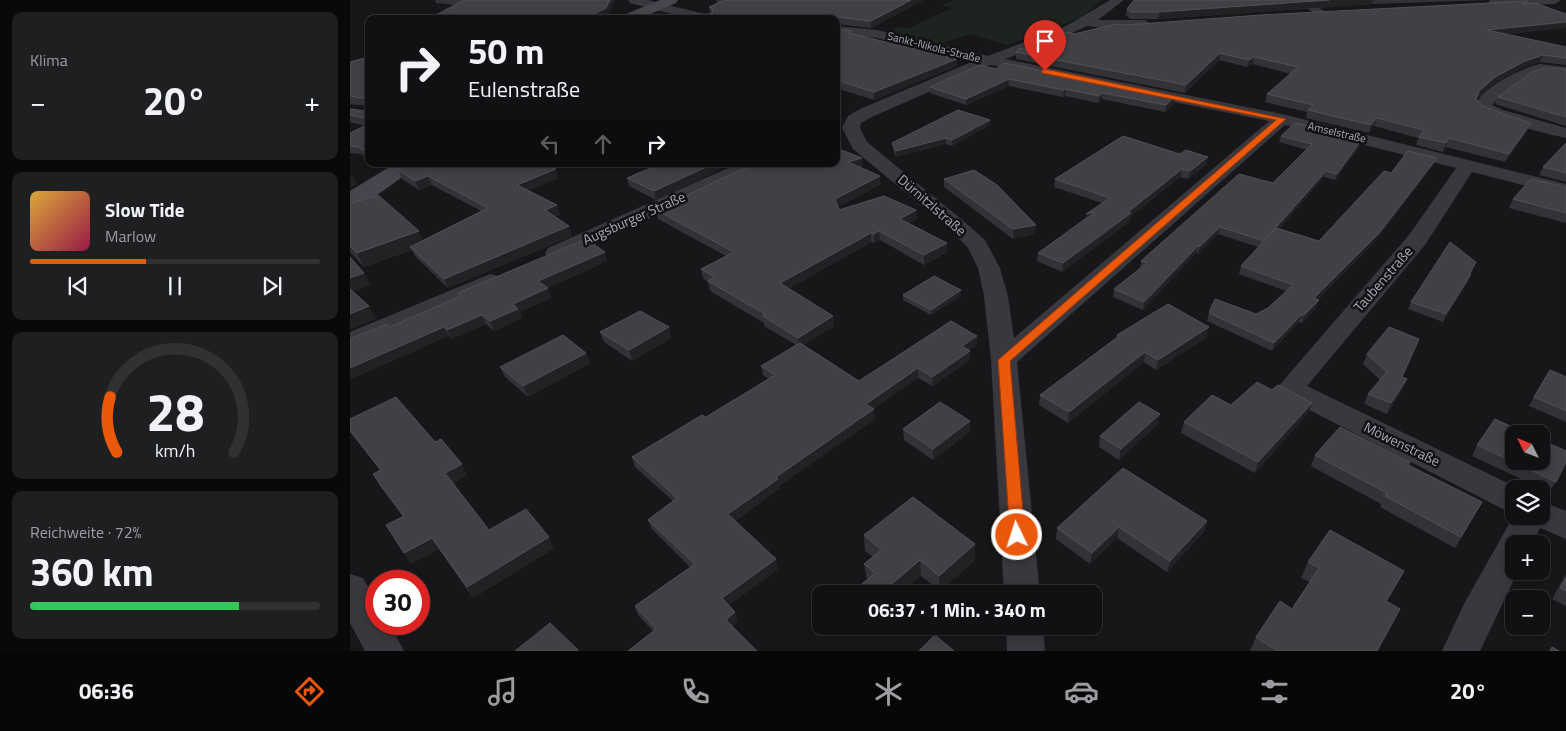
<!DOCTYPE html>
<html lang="de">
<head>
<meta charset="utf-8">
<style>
	:root { --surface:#111113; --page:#1e1f21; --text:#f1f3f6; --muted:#9c9da0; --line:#303133; --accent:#ea580c }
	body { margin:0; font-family:"Titillium Web",sans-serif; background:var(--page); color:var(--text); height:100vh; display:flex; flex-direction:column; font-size:19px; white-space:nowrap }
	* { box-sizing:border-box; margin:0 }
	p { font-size:16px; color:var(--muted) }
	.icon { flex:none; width:28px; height:28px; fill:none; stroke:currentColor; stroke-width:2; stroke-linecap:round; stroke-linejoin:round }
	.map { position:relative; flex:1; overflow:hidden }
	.panel { display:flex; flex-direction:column; gap:12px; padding:12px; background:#09090a; width:350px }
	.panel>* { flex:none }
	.hud { position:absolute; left:15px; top:15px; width:475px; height:152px; border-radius:10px; box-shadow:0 2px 8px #0003,0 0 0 1px var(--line); background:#111113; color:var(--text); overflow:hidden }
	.needle { width:32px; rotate:312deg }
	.tools { position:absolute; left:1155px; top:425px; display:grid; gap:10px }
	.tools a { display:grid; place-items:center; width:45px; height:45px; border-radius:10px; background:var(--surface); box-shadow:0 2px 8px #0003,0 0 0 1px var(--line); font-size:25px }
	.speed { position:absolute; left:15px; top:570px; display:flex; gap:10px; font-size:25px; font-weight:700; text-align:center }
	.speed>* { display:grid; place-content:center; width:65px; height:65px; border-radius:50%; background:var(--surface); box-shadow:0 2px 8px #0003,0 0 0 1px var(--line); line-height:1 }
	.speed .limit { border:8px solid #d22; background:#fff; color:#111 }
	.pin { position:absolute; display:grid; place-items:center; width:42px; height:42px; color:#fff; margin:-51px -21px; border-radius:50% 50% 50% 0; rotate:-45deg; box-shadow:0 0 5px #0007 }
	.pin .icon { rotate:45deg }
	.me { position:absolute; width:55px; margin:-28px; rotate:356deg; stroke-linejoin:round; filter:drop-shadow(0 0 4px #0008) }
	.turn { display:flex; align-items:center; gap:18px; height:105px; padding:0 20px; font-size:22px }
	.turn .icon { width:65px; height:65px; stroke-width:2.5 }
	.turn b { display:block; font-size:35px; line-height:42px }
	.lanes { display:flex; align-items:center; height:48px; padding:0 20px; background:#0003; justify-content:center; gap:25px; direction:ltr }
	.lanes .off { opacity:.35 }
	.big { font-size:38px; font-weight:700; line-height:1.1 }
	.panel .widget { flex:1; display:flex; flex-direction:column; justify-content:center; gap:8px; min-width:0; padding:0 18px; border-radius:10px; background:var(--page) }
	.panel .dial { align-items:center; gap:0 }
	.dial svg { height:130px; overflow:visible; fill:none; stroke:var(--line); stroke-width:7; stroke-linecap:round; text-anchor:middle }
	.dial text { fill:var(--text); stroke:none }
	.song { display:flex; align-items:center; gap:15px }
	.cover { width:60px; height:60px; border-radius:8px; background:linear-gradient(135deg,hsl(40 70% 55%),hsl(340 70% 35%)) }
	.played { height:5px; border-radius:2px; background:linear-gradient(90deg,var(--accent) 40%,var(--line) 40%) }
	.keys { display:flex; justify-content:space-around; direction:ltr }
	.heat { display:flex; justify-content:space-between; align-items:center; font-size:28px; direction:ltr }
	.charge { height:8px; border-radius:4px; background:linear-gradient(90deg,#34c759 72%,var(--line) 0) }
	.trip { position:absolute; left:462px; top:585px; width:290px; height:50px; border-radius:10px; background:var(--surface); box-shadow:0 2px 8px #0003,0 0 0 1px var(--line); font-weight:700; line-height:50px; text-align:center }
	.menu { display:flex; height:80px; justify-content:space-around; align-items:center; background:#070708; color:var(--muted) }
	.menu .icon { width:35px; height:35px }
	.menu .on { color:var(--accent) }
	.menu b { font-size:22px; color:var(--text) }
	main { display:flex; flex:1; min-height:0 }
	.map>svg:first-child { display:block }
	.green { fill:#1d241f }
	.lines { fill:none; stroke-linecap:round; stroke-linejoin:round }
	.street { fill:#38383e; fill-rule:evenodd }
	.secondary { fill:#46464e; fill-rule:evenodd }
	.wall { fill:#333337 }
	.shaded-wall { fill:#222225 }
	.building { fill:#404045; stroke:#505057 }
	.route { fill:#ea580c; stroke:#983908 }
	.labels { text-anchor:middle; stroke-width:5; stroke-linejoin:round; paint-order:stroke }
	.far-street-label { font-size:11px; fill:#a9aab9; stroke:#121214 }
	.street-label { font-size:14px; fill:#a9aab9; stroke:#121214 }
</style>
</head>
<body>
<main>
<section class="panel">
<div class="widget"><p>Klima</p>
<div class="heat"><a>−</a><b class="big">20°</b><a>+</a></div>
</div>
<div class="widget">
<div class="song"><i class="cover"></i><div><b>Slow Tide</b><p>Marlow</p></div></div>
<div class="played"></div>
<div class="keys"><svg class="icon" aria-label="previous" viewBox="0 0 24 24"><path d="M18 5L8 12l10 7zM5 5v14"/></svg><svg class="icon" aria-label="pause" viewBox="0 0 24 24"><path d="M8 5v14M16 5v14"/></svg><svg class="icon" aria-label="next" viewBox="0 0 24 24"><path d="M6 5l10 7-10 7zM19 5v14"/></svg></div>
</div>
<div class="widget dial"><svg viewBox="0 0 100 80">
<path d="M14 69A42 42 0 1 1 86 69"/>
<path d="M14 69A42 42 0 0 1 10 35" stroke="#ea580c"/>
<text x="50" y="56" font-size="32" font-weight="700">28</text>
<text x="50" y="72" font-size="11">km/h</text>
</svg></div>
<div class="widget"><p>Reichweite · 72%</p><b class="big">360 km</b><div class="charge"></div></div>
</section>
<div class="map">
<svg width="1216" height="651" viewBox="0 0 1216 651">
	<rect width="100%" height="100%" fill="#171719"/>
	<!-- green -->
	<path class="green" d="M 604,0 L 752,0 L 732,17 L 658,45 L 620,34 L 586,45 L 541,31 L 548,27 L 558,28 L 602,8 L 592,5 Z"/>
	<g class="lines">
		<!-- street -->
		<path class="street" d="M 278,0 L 298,0 L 362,16 L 363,19 L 341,19 L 280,3 Z
			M 760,0 L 774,0 L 748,20 L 795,20 L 801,24 L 795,28 L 761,29 L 737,26 L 711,38 L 655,59 L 932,114 L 1216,184 L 1216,196 L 1122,172 L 1075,245 L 957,386 L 1170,489 L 1164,489 L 1164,512 L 1153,509 L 930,395 L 926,389 L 1059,235 L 1106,168 L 935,125 L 667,362 L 690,594 L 654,594 L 641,360 L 634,296 L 628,268 L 618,248 L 602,231 L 503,149 L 492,128 L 498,116 L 510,109 L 624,61 L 527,38 L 486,34 L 486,26 L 527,30 L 638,56 L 718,25 ZM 640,65 L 919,121 L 664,338 L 658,296 L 650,268 L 635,240 L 616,223 L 517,142 L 510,128 L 511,123 L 522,117 Z
			M 944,0 L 958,0 L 975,12 L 969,16 Z
			M 1140,0 L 1211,0 L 1205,4 L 1144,7 L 1140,6 L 1138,3 Z
			M 1190,64 L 1216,67 L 1216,75 C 1189,71 1178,74 1157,92 C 1152,96 1146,100 1142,105 L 1153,110 L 1216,128 L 1216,138 C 1198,134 1134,120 1125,107 C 1129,88 1172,68 1190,64 Z
			M 387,164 L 411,164 L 409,168 L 214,258 L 206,260 L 198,258 L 195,253 L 198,248 Z
			M 140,274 L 148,276 L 152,281 L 148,286 L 0,349 L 0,332 Z
			M 1191,501 L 1216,511 L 1216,539 L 1190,528 L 1182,544 L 1164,544 L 1164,571 L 1168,571 L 1130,651 L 1092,651 L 1114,604 L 1164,515 L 1191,516 Z
			M 0,574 L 13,578 L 26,601 L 26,624 L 40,624 L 54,651 L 15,651 L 0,623 Z
			M 656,626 L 693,626 L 695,651 L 657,651 Z"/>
		<!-- secondary -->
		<path class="secondary" d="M 310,0 L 328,0 L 326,3 L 289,19 L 269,19 L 271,16 Z
			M 44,164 L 67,164 L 64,168 C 45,182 23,201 0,207 L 0,191 Z"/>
	</g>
	<!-- wall -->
	<path class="wall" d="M 85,0 L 264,0 L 258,15 L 250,19 L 82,19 L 82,17 L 105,5 L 86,3 Z
		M 366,0 L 573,0 L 521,28 L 486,24 L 486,19 L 334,19 L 361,14 L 360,14 L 359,7 L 367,3 Z
		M 784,0 L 1138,0 L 1022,4 L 808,19 L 780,19 L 776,15 L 777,9 Z
		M 1178,1 L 1177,4 L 1216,14 L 1216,28 L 1157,34 L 1216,47 L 1216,65 L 1190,62 L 1172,68 L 1142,85 L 1126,99 L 1133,106 L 1156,115 L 1181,123 L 1177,131 L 1155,162 L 1096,147 L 1093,152 L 1066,145 L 1068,138 L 1024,126 L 1019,133 L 956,118 L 957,112 L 915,102 L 917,94 L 941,74 L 903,64 L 897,67 L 869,60 L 835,93 L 666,59 L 666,52 L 676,50 L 724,34 L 776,25 Z
		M 486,29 L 502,31 L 502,34 L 607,66 L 524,100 L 486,88 Z
		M 19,57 L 19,159 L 11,154 L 0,153 L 0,133 L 15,126 L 0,122 L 0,109 L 17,111 L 17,106 L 0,104 L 0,62 Z
		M 646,69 L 824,97 L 823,104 L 815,112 L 752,99 L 748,103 L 715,96 L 713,97 L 659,86 L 616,105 L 580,93 L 580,87 Z
		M 1216,69 L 1216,126 L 1145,104 L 1148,97 Z
		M 640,125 L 602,146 L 596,144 L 546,157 L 543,149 L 542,143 Z
		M 931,136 L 1010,146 L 985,180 L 974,177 L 929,229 L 969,241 L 1041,173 L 1084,164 L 1026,240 L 968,300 L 969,300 L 966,308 L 952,323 L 949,322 L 922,351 L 857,321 L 859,313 L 906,314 L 918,308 L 936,291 L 889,274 L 891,266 L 908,247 L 868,234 L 848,254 L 846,253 L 793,310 L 763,297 L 764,289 L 790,269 L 791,261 L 923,183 L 957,150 L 929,142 Z
		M 1216,143 L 1216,182 L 1189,175 L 1193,167 Z
		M 830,154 L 857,164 L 838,179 L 830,177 L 780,217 L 780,221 L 712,272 L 687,261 L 688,253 L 736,219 L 752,203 L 704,187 L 705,179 Z
		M 512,158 L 513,166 L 510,167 L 531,184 L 488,207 L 489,210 L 566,210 L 567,219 L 559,223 L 597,243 L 597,252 L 574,265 L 530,240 L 524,243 L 521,242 L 438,289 L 483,316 L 484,326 L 453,345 L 509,381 L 627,345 L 619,350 L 620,360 L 583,386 L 568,378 L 523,409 L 525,419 L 429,486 L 430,488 L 385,521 L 428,569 L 379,605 L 388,621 L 303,631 L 288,615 L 285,606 L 340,567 L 302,529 L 298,520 L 323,501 L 285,467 L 282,457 L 356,417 L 419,379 L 413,375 L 411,366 L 446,345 L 414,326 L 414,323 L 360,291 L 358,282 L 353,278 L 351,269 L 376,256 L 308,219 L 306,210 Z
		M 371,169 L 306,200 L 279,186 L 277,178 Z
		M 48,170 L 208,178 L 178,190 L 210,214 L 205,217 L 219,226 L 222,236 L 98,288 L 65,256 L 62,250 L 14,267 L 0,252 L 0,204 L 73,240 L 131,211 L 82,185 L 69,190 L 52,179 Z
		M 594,179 L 685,234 L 663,239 L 594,187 Z
		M 1216,187 L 1216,223 L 1159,208 L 1163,199 Z
		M 255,252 L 257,261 L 197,288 L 201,298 L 170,312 L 172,318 L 144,331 L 136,324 L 102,339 L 99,336 L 40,327 L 110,297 L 108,293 Z
		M 1126,262 L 1120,274 L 1118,281 L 1093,322 L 1058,309 L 1061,302 Z
		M 611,290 L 611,296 L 581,315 L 553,300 L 553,295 Z
		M 319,327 L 321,338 L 282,361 L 254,342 L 250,332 Z
		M 767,335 L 857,337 L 806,370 L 794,362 L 718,423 L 689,405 L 690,395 L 766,338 Z
		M 236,353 L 240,363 L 178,397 L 155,377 L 150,367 Z
		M 1017,354 L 1053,377 L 1052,390 L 1037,414 L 1014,404 L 1018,394 L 1030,380 L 1013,364 Z
		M 1216,377 L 1216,422 L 1179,406 L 1184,397 Z
		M 962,403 L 958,413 L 905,473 L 831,433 L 834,422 L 881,405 Z
		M 810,414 L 808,424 L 769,460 L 749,447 L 750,436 Z
		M 0,419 L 85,442 L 117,475 L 103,483 L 139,530 L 204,548 L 123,598 L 89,549 L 61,564 L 36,525 L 53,517 L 29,485 L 23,474 L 30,470 L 0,432 Z
		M 553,429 L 620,432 L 583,460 L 554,440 Z
		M 1127,445 L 1206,482 L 1199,492 L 1122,456 Z
		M 965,455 L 1060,462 L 1059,465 L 1132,502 L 1105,548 L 1030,507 L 1031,504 L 961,466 Z
		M 857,521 L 854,532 L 817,572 L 767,538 L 740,564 L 706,539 L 707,528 Z
		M 514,535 L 625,560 L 590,591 L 571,576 L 550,594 L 513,594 L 512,584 L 517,580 L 514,564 L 523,557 L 515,551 Z
		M 958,562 L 1054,571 L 1037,602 L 1027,651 L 900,651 L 906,637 L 942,609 L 960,582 L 951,578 Z
		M 1216,574 L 1216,606 L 1202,599 Z"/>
	<!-- shaded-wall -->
	<path class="shaded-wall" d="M 260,0 L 264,0 L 258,15 L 250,19 L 234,19 Z
		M 561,0 L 573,0 L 521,28 L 521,21 Z
		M 979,0 L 1023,0 L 1022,4 L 808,19 L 809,12 Z
		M 1216,22 L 1216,28 L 1134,37 L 1137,30 Z
		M 870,53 L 869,60 L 835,93 L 836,85 Z
		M 1193,55 L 1190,62 L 1172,68 L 1142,85 L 1126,99 L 1129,91 L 1145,77 L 1175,61 Z
		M 904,57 L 903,64 L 897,67 L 899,60 Z
		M 607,59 L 607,66 L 524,100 L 524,92 Z
		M 659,79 L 659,86 L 616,105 L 616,99 Z
		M 716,89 L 715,96 L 713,97 L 714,90 Z
		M 753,93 L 752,99 L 748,103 L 749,96 Z
		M 824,97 L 823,104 L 815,112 L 816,105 Z
		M 19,116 L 19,126 L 15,118 Z
		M 1027,118 L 1024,126 L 1019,133 L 1021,125 Z
		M 640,120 L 640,125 L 602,146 L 602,140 Z
		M 1181,123 L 1177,131 L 1155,162 L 1159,154 Z
		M 596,138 L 596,144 L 546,157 L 546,151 Z
		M 1099,138 L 1096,147 L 1093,152 L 1096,143 Z
		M 1012,139 L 1010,146 L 985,180 L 987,174 Z
		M 858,157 L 857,164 L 838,179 L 840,171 Z
		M 512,158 L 513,166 L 498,170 L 498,162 Z
		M 1087,158 L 1084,164 L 1026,240 L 962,306 L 964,298 Z
		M 363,164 L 370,164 L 371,169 L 306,200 L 304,191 Z
		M 206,169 L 208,178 L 170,194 L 167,185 Z
		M 832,169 L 830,177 L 780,217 L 780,221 L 712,272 L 713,263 Z
		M 976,171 L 974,177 L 912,249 L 914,241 Z
		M 3,176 L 7,184 L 2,187 L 0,183 L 0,177 Z
		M 78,176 L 82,185 L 69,190 L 65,181 Z
		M 530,176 L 531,184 L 486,208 L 485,199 Z
		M 207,205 L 210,214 L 199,219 L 195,210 Z
		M 566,210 L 567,219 L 551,228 L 550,219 Z
		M 745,212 L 736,222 L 736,214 Z
		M 686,225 L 685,234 L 663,239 L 663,229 Z
		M 219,226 L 222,236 L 98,288 L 94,279 Z
		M 870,227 L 868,234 L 848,254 L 850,246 Z
		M 69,231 L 75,245 L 60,247 L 62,250 L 14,267 L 7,253 Z
		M 529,231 L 530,240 L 524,243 L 524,234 Z
		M 521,233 L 521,242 L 431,293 L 430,283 Z
		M 597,243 L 597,252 L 574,265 L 574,255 Z
		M 848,246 L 846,253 L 793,310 L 794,302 Z
		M 255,252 L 257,261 L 192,291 L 188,281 Z
		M 14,273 L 21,285 L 0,293 L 0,278 Z
		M 1121,274 L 1118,281 L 1093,322 L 1096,314 Z
		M 198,288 L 201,298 L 170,312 L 172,318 L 144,331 L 140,321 L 163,304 Z
		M 611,290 L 611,296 L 581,315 L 581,310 Z
		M 969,300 L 966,308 L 952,323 L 954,315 Z
		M 19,306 L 26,319 L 0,330 L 0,314 Z
		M 952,314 L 949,322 L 922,351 L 924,343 Z
		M 132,315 L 136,324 L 102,339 L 97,330 Z
		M 483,316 L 484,326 L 449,348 L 448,338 Z
		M 94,327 L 99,336 L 0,380 L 0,368 Z
		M 319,327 L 321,338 L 282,361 L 279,350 Z
		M 859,327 L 857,337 L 806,370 L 808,360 Z
		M 627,336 L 627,345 L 612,355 L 612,346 Z
		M 620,351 L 620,360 L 583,386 L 582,377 Z
		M 795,352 L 794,362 L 718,423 L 719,412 Z
		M 236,353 L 240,363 L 178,397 L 173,386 Z
		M 568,368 L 568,378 L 517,413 L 516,404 Z
		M 1057,379 L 1052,390 L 1037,414 L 1041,403 Z
		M 962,403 L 958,413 L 905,473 L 908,462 Z
		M 524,409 L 525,419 L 429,486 L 430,488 L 380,524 L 378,514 L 426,477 Z
		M 810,414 L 808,424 L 769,460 L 771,449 Z
		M 620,421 L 620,432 L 583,460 L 583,449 Z
		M 112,464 L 117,475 L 101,484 L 95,473 Z
		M 857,521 L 854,532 L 817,572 L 820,561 Z
		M 769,527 L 767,538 L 740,564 L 742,553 Z
		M 199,537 L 204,548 L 123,598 L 117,587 Z
		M 82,538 L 89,549 L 61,564 L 54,553 Z
		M 625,544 L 625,560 L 590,591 L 589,576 Z
		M 426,559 L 428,569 L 375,608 L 372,598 Z
		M 570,560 L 571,576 L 550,594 L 530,594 Z
		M 1054,571 L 1046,587 L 1028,617 L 1036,601 Z
		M 385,612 L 388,621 L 379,630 L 376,620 Z"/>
	<!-- building -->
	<path class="building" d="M 114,0 L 260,0 L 256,8 L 234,19 L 141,19 L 142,18 L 82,17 Z
		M 375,0 L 561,0 L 521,21 L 486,17 L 484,19 L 334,19 L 343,14 L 362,14 L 363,9 L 359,7 Z
		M 784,0 L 979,0 L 809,12 L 781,12 L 777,9 Z
		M 1178,1 L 1173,4 L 1185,3 L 1216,14 L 1216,22 L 1137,30 L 1216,47 L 1216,58 L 1193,55 L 1175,61 L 1145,77 L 1129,91 L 1126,100 L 1133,106 L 1156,115 L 1181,123 L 1159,154 L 1099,138 L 1096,143 L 1069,137 L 1074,130 L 1027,118 L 1021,125 L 958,110 L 963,105 L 917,94 L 948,67 L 904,57 L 899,60 L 870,53 L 836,85 L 666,52 L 670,48 L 676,50 L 691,41 L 718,32 L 724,34 L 766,24 L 776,25 L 911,15 Z
		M 486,29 L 502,31 L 498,33 L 607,59 L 524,92 L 486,80 Z
		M 19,57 L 19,116 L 15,118 L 0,115 L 0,109 L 17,111 L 17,99 L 0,96 L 0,62 Z
		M 654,63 L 824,97 L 816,105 L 753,93 L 749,96 L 716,89 L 714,90 L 659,79 L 616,99 L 580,87 L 630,65 L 646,69 Z
		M 1194,68 L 1216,69 L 1216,117 L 1148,97 L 1182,72 Z
		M 608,110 L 640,120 L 602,140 L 596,138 L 546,151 L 542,143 Z
		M 945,123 L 1012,139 L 987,174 L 976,171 L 914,241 L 926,228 L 969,241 L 1034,171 L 1041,173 L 1058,151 L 1087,158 L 1029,233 L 964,298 L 969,300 L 954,315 L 952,314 L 924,343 L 859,313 L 865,299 L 906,314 L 918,308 L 943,285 L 891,266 L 914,241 L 870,227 L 850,246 L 848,246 L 794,302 L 764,289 L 797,263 L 791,261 L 889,174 L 923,183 L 962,144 L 931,136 Z
		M 19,124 L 19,154 L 8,147 L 0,146 L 0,133 Z
		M 773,136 L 830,154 L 836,150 L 858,157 L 840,171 L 832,169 L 778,212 L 781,213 L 713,263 L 688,253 L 745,212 L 736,214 L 760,198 L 705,179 Z
		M 1216,143 L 1216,173 L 1193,167 Z
		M 486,148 L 512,158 L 498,162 L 530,176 L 485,199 L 489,210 L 534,196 L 566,210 L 550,219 L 597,243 L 574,255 L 529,231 L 524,234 L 521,233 L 430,283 L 483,316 L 448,338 L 413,316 L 415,314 L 358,281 L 365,277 L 351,269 L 384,252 L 306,210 L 390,170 L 414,164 L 486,164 Z
		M 56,164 L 194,164 L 206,169 L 167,185 L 207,205 L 195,210 L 219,226 L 94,279 L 60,247 L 138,208 L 78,176 L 65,181 L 48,170 Z
		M 310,164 L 363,164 L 304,191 L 277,178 Z
		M 624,170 L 647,185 L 686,225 L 663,229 L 594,179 Z
		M 1181,179 L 1216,187 L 1216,213 L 1163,199 Z
		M 28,195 L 69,231 L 7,253 L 0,246 L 0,204 Z
		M 236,239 L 255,252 L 188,281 L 198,288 L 163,304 L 168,309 L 140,321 L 132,315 L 97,330 L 94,327 L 0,368 L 0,339 L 37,324 L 40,327 L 111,296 L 108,293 Z
		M 1100,242 L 1126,262 L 1120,273 L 1121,274 L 1096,314 L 1061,302 Z
		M 0,257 L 14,273 L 0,278 Z
		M 584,276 L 611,290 L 581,310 L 553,295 Z
		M 0,289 L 19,306 L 0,314 Z
		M 818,304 L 859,327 L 808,360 L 795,352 L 719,412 L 690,395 L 769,336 L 767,335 Z
		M 290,311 L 319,327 L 279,350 L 250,332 Z
		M 601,321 L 627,336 L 612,346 L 620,351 L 582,377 L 568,368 L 516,404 L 524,409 L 426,477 L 428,479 L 378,514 L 426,559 L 372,598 L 385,612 L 376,620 L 407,651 L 278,651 L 306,629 L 285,606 L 345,564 L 298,520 L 327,498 L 282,457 L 352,415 L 356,417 L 425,375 L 411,366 L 450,343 L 509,381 Z
		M 1039,327 L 1069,339 L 1052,377 L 1057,379 L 1041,403 L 1018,394 L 1037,372 L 1017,354 Z
		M 213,335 L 236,353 L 173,386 L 150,367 Z
		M 1200,370 L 1216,377 L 1216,411 L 1184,397 Z
		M 907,382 L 922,390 L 928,385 L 962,403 L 908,462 L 834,422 L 862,395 L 881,405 Z
		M 46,397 L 85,442 L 91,439 L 112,464 L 95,473 L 139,530 L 176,509 L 199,537 L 117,587 L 82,538 L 54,553 L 36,525 L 54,516 L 23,474 L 31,470 L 0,430 L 0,419 Z
		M 590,402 L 620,421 L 583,449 L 553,429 Z
		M 789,402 L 810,414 L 771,449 L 750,436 Z
		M 1145,419 L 1178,434 L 1164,434 L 1164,461 L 1191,461 L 1191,440 L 1216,451 L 1216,462 L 1206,482 L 1127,445 Z
		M 990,427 L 1060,462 L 1058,465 L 1132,502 L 1111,537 L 1035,496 L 1037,493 L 965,455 Z
		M 773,468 L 857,521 L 820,561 L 769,527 L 742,553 L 707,528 Z
		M 563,497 L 625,544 L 589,576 L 570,560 L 530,594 L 523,594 L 512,584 L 525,573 L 514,564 L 531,550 L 514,535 Z
		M 980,530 L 1054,571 L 1036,601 L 1050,609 L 1027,651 L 927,651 L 906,637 L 930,601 L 942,609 L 969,568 L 958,562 Z
		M 1216,578 L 1216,591 L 1210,588 Z
		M 200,623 L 229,651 L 165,651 Z
		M 585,635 L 604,651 L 569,651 Z
		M 1202,647 L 1209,651 L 1200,651 Z"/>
	<!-- route -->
	<path class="route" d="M 695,69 L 936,119 L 660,361 L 675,535 L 673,540 L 667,541 L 662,540 L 660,535 L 648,360 L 926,120 L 692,73 L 691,71 Z"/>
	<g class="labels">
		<!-- far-street labels -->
		<g class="far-street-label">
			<text transform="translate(584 47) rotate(14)" y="4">Sankt-Nikola-Straße</text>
			<text transform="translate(987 132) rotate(13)" y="4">Amselstraße</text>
		</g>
		<!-- street labels -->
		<g class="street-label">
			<text transform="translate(582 205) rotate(41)" y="5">Dürnitzlstraße</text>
			<text transform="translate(284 218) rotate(-24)" y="5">Augsburger Straße</text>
			<text transform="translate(1033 279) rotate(-49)" y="5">Taubenstraße</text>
			<text transform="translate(1052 444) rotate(26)" y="5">Möwenstraße</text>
		</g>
	</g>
</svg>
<div class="tools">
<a><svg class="needle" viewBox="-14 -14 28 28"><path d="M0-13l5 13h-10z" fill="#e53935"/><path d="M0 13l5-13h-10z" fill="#9c9da0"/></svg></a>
<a><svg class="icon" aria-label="layers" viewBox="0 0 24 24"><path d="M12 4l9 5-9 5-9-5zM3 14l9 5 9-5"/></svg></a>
<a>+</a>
<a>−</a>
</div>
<div class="speed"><div class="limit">30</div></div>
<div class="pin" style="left:695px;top:71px;background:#d93025"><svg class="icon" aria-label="arrive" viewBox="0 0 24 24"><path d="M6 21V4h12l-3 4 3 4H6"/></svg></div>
<svg class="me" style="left:667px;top:535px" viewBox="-20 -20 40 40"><circle r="17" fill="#ea580c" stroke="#fff" stroke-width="3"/><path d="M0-11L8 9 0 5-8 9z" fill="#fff"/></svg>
<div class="trip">06:37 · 1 Min. · 340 m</div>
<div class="hud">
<div class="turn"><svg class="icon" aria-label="right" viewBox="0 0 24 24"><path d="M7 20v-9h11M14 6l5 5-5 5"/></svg><div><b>50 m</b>Eulenstraße</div></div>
<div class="lanes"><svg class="icon off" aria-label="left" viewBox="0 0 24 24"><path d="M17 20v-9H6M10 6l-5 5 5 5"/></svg><svg class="icon off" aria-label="ahead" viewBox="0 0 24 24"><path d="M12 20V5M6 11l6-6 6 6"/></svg><svg class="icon" aria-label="right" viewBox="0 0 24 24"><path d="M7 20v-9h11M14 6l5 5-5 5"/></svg></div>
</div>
</div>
</main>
<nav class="menu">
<b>06:36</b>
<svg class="icon on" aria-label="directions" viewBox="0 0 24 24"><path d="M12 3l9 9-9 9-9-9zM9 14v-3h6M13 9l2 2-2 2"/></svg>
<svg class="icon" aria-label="music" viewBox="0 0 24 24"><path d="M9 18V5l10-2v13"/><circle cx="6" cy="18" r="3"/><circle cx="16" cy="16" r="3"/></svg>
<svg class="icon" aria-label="phone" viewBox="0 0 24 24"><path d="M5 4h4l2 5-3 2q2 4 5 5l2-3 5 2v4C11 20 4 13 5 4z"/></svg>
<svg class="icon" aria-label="climate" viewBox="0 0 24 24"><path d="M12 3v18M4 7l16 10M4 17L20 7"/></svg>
<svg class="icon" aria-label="car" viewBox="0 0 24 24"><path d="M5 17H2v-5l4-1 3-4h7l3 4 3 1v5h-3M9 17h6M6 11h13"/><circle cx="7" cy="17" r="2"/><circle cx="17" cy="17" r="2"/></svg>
<svg class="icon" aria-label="filters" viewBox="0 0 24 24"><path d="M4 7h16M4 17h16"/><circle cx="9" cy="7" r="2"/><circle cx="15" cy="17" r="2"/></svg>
<b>20°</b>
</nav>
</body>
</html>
